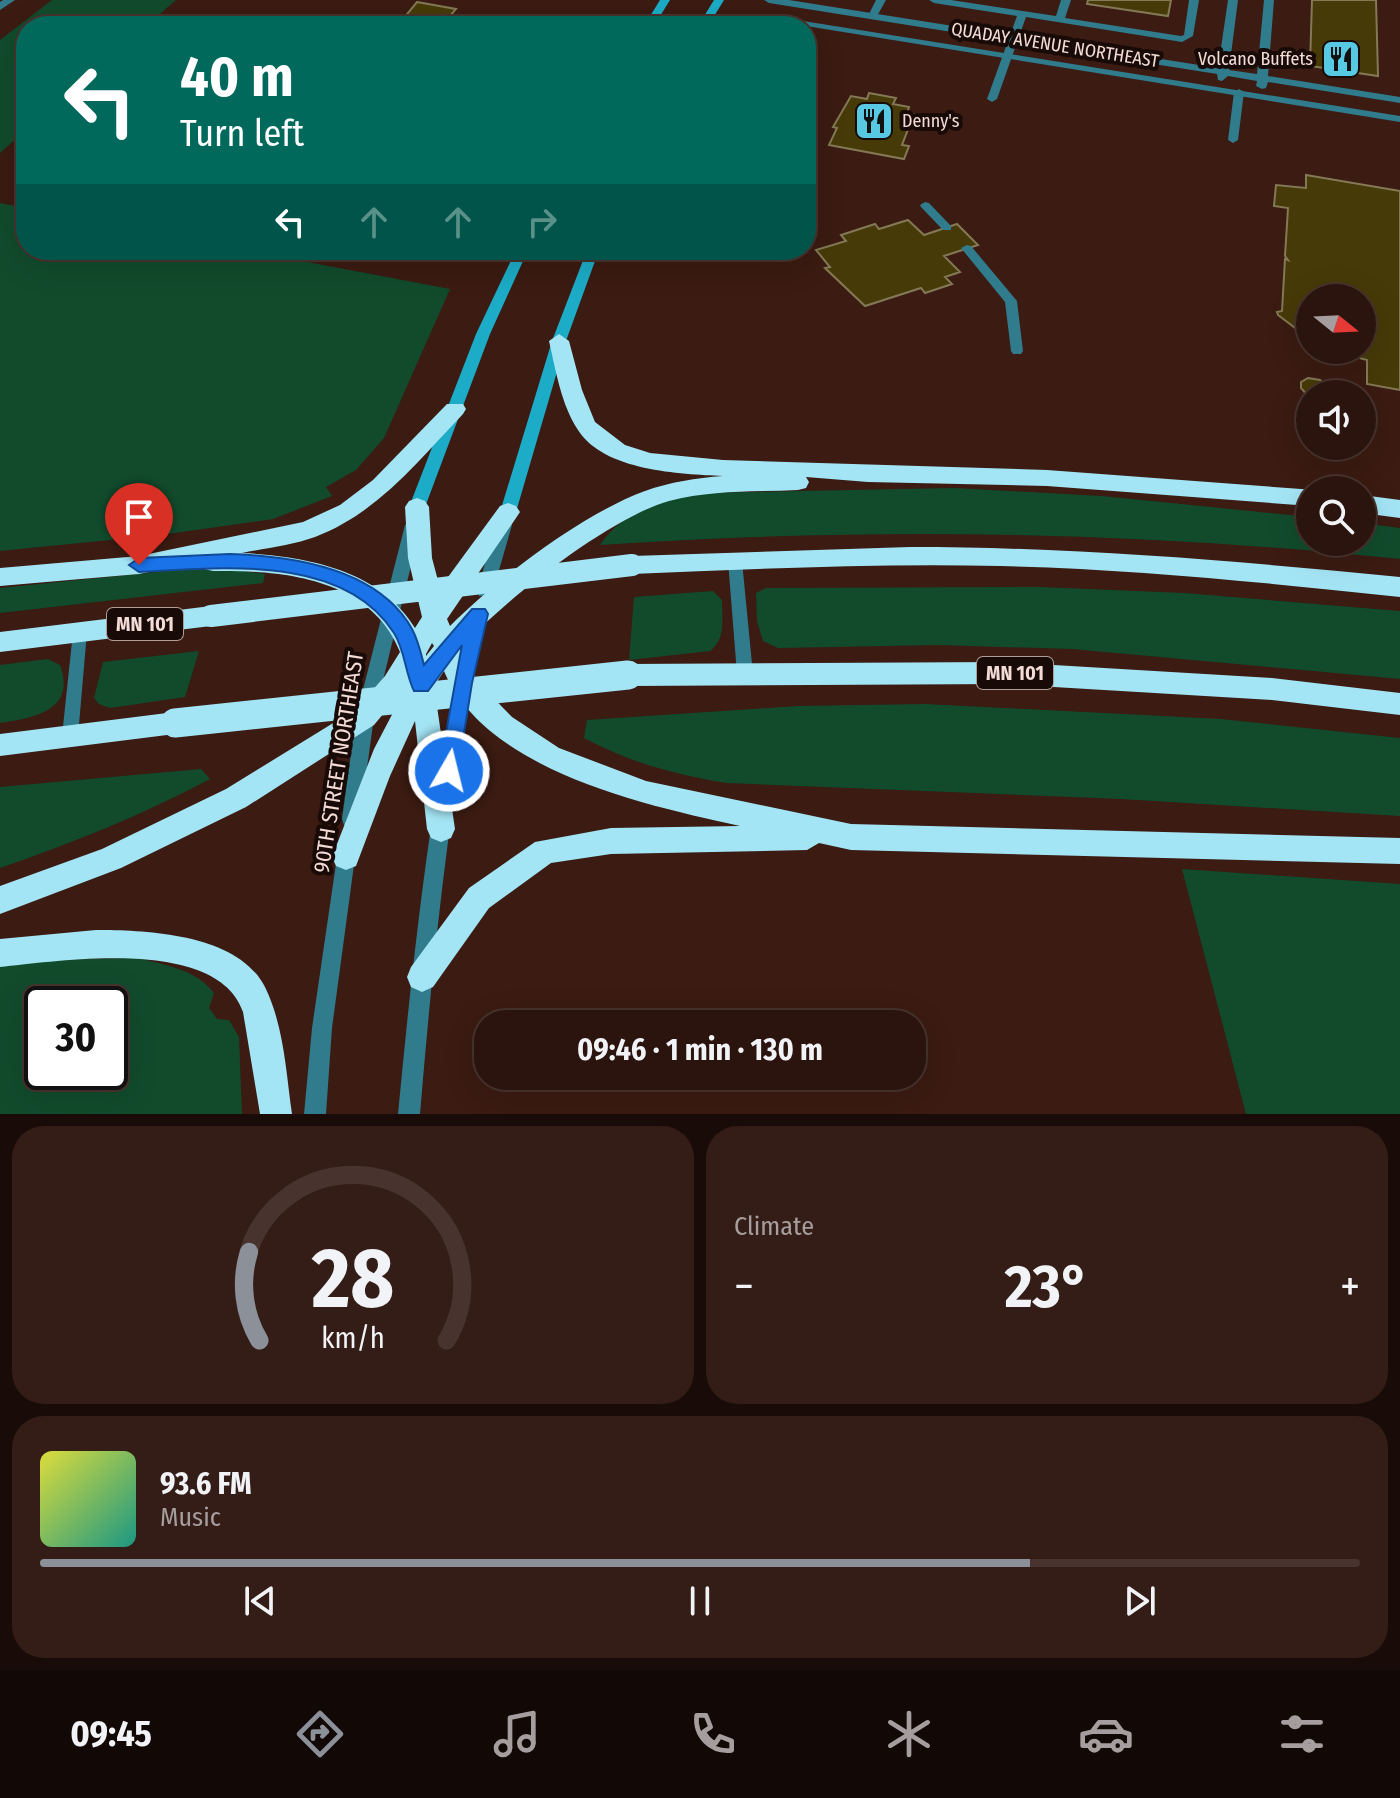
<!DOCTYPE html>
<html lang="en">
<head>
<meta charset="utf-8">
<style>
	:root { --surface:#2c140e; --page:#341d17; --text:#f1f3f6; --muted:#a69e9e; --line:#48332e; --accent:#8c9099 }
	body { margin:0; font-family:"Fira Sans Condensed",sans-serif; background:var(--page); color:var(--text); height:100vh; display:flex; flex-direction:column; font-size:30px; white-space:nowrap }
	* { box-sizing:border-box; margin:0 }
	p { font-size:26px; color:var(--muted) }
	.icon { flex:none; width:44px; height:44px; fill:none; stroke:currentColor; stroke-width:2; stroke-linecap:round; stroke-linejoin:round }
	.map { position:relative; height:1114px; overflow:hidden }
	.details { display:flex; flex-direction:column; gap:12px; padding:12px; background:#180b08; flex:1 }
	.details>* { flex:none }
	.hud { position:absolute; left:16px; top:16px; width:800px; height:244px; border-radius:32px; box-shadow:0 8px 32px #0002,0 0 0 2px var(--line); background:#00695c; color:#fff; overflow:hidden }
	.needle { width:52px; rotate:108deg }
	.tools { position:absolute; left:1296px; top:284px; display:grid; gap:16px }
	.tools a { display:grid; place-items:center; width:80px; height:80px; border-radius:50%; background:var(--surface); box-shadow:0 8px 32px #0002,0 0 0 2px var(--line); font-size:40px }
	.speed { position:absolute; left:24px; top:986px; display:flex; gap:16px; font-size:40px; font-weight:700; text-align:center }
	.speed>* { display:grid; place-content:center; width:104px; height:104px; border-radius:50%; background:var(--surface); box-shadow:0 8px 32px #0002,0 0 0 2px var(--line); line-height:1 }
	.speed .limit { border:4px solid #111; border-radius:12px; background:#fff; color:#111 }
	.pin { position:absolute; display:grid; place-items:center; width:68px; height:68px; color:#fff; margin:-82px -34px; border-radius:50% 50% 50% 0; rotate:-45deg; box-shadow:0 0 8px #0007 }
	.pin .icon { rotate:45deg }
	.me { position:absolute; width:88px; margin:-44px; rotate:8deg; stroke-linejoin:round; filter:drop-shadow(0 0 6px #0008) }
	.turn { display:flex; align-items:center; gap:28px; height:168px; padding:0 32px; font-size:36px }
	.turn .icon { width:104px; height:104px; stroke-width:2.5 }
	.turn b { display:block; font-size:56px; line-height:68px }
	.lanes { display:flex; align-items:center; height:76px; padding:0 32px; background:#0003; justify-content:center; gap:40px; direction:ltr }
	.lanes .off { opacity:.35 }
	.big { font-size:60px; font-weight:700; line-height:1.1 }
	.details .card { flex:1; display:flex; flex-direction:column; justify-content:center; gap:12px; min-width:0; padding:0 28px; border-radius:32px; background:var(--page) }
	.details .dial { align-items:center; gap:0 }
	.dial svg { height:208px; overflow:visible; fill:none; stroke:var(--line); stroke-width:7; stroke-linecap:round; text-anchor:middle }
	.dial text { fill:var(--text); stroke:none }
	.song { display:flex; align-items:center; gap:24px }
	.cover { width:96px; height:96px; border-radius:12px; background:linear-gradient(135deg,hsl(60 70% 55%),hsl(170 70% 35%)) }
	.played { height:8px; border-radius:4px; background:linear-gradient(90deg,var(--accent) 75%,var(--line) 75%) }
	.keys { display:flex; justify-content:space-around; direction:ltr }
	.heat { display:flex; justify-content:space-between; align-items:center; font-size:44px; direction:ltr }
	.details .tiles { flex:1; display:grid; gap:12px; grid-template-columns:1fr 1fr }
	.card:last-child { grid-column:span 2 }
	.trip { position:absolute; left:474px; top:1010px; width:452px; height:80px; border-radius:32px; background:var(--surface); box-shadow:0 8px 32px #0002,0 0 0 2px var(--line); font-weight:700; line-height:80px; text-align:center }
	.tab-bar { display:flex; height:128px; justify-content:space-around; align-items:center; background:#120806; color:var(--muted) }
	.tab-bar .icon { width:56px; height:56px }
	.tab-bar .current { color:var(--accent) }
	.tab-bar b { font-size:36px; color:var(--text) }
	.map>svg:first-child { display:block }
	.green { fill:#114b2c; fill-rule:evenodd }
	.building { fill:#463a08; stroke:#837955; stroke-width:2 }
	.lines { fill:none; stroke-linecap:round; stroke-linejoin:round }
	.lane { fill:#307b8c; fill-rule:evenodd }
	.street { fill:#307b8c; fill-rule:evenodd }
	.secondary { fill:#1cacc7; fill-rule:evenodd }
	.highway { fill:#a4e5f5; fill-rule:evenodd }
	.highway-bridge-far1 { stroke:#a4e5f5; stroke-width:22 }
	.highway-bridge { stroke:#a4e5f5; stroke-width:29 }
	.route { fill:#1a73e8; stroke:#114b97; stroke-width:2 }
	.labels { text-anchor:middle; stroke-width:8; stroke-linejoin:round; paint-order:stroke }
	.far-street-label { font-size:18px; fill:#f3dcd6; stroke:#180a07 }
	.far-poi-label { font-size:18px; fill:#f3dcd6; stroke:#180a07; text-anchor:end }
	.shield { fill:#180a07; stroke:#b19d98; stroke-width:2 }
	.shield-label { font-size:20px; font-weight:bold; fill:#f3dcd6 }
	.street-label { font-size:22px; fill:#f3dcd6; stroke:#180a07 }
</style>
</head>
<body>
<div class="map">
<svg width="1400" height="1114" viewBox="0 0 1400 1114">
	<rect width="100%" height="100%" fill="#3b1b12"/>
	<!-- green -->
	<path class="green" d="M 52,0 L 176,0 L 146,26 L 26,26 L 26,130 L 0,153 L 0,40 Z
		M 0,203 L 26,208 L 26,250 L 244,250 L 450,289 L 384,438 L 356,470 L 326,487 L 332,496 L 273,519 L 160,535 L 0,551 Z
		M 954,488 L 1102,496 L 1310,517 L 1310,542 L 1362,542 L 1362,523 L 1400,528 L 1400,559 C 1133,531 868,527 600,545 C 621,512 663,500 699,493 Z
		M 227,569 L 265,574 L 263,583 L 0,613 L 0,588 L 177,570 Z
		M 1040,587 L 1184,593 L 1400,611 L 1400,679 L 1072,649 L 939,645 L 778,648 L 763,641 L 757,621 L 756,593 L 766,588 Z
		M 713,591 L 722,600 C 722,620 726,639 710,651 L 629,660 L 634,597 Z
		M 199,651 L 185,697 L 110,708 L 99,704 L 94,698 L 103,662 Z
		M 48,659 L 60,665 C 77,711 33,718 0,723 L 0,665 Z
		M 925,704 L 1221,719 L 1400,738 L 1400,816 L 1121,799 L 726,783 C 673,774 632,763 584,738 L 587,720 L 798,706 Z
		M 201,769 L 210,779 C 142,815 73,843 0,868 L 0,787 Z
		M 1182,869 L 1400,884 L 1400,1114 L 1246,1114 Z
		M 137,958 C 165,965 196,969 214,993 L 209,1008 L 217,1019 L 229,1020 L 239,1037 L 242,1114 L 0,1114 L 0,961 ZM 42,1004 L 110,1004 L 110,1072 L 42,1072 Z"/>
	<!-- building -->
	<path class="building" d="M 1088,0 L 1171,0 L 1168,16 L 1087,4 Z
		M 1312,0 L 1376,0 L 1378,76 L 1310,66 Z
		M 417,2 L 456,9 L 444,23 L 475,26 L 387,26 L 390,22 L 399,24 Z
		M 869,93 L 896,98 L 893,104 L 909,107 L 907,113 L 914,114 L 902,145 L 909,146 L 904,159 L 829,145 L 837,128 L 833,127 L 851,96 L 867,99 Z
		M 1306,175 L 1400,191 L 1400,390 L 1367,384 L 1367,360 L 1329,350 L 1362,350 L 1362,298 L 1310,298 L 1310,335 L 1307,337 L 1278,315 L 1277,312 L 1282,311 L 1285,259 L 1288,260 L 1285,256 L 1288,208 L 1274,206 L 1276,185 L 1306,188 Z
		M 908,220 L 924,235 L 957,224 L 978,245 L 944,256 L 960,272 L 945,277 L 952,284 L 925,293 L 921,288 L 865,306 L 825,268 L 830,267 L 816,250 L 846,241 L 841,235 L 875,224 L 879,229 Z
		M 1308,378 L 1320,380 L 1327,388 L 1327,394 L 1307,395 L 1301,388 L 1301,382 Z"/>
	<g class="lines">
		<!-- lane -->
		<path class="lane" d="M 876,0 L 886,0 L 876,18 L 870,18 L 868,16 Z
			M 929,0 L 951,0 L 1056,16 L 1061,0 L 1071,0 L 1065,18 L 1181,36 L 1184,35 L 1189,0 L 1199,0 L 1193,36 L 1182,42 L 1026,17 L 997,99 L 992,102 L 987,99 L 1017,16 L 934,3 Z
			M 1239,89 L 1244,92 L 1238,140 L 1233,143 L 1228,140 L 1234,92 Z
			M 925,202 L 929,203 L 951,226 L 951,230 L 943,230 L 921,207 L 920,205 Z
			M 967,245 L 971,246 L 1017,301 L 1023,351 L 1021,354 L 1013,354 L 1011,351 L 1005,302 L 961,248 Z
			M 735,556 L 740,557 L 742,561 L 753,674 L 750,678 L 745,680 L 740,678 L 737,674 L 728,561 L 730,557 Z
			M 80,626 L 85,628 L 87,632 L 78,736 L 76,741 L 70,743 L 64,741 L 62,736 L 73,632 L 75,628 Z"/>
		<!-- street -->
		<path class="street" d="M 3,0 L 15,0 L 0,10 L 0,2 Z
			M 764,0 L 789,0 L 1218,68 L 1228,0 L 1238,0 L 1229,70 L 1257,74 L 1264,0 L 1274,0 L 1268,76 L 1400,97 L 1400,103 L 1268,82 L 1266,88 L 1262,89 L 1256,86 L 1257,81 L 1228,76 L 1222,81 L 1218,80 L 1217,74 L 769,3 Z
			M 752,16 L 803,21 L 1400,116 L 1400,122 L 806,26 L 752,22 L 715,26 L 699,24 L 704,21 Z
			M 413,519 L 421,525 L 374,717 L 360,819 L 358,825 L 351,827 L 344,825 L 342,819 L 356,717 L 405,525 Z
			M 504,519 L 512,525 L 493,591 L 491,596 L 479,596 L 477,591 L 496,525 Z
			M 478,610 L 484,612 L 486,617 C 451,781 434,947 420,1114 L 398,1114 C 414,947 432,781 470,617 L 472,612 Z
			M 347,841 L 354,844 L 356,850 L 332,1028 L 326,1114 L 304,1114 L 312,1028 L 338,850 L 340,844 Z"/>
		<!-- secondary -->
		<path class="secondary" d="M 660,0 L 670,0 L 654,26 L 644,26 Z
			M 714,0 L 724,0 L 708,26 L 698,26 Z
			M 516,250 L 528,250 L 490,334 L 425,507 L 417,513 L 412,511 L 409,507 L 476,334 Z
			M 587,250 L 599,250 L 566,341 L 516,512 L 508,518 L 500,512 L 552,341 Z"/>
		<!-- highway -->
		<path class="highway" d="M 559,334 L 569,341 L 582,390 L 595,422 L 625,445 L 650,453 L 723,460 L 1047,470 L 1315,490 L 1310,490 L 1310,506 L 1047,486 L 868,482 L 806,477 L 809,482 L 806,488 L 798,490 C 755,492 711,490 669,501 C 611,517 499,603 460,650 L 472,676 L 512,717 L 559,748 L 646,781 L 851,824 L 1400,838 L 1400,864 L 851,850 L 819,843 L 807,850 L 611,854 L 551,863 L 489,908 L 433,987 L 422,992 L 411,987 L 407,977 L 411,967 L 469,888 L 535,842 L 611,828 L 740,826 C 645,805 486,771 444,671 L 434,686 L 455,829 L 451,838 L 441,842 L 431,838 L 427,829 L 415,721 L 390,776 L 356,866 L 346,870 L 336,866 L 332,857 L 374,749 L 408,684 L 374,725 L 246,807 L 121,868 L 0,914 L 0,886 L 102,849 L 226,789 L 356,709 L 385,676 L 400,652 C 371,578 282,570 213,571 L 204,569 L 201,561 L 139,574 L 0,586 L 0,568 L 139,556 L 303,522 L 340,505 L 373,480 L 447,404 L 463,404 L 466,409 L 463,414 C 418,461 378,513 315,537 C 293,545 266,548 242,553 C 306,556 380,570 415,628 L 422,617 L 408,558 L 405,507 L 409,501 L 417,498 L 425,501 L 429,507 L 432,558 L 440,588 L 500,506 L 508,503 L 516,506 L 520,512 L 516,518 L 447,619 L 450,626 C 497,579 582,514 645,491 C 670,482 696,478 723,476 C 680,474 604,471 578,430 C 561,404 556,371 549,341 ZM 432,643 L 434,646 L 426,656 L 426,654 Z
			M 1362,495 L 1400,500 L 1400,518 L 1362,513 Z
			M 910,547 C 1074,547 1237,561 1400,577 L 1400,597 C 1267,583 1135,569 1001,566 C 878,563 755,569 632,574 L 623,572 L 620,565 L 623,558 L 632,556 Z
			M 211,606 L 220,609 L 223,616 L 220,623 L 211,626 L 0,652 L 0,632 Z
			M 1004,662 L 1272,678 L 1400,693 L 1400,715 L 1272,700 L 1004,684 L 628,686 L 619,683 L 615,675 L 619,667 L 628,664 Z
			M 175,712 L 184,715 L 188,723 L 184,731 L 175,734 L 0,756 L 0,734 Z
			M 96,930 C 148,930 238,934 265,987 C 284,1026 286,1072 292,1114 L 260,1114 L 243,1012 C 217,936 60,961 0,967 L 0,939 Z"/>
		<!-- highway-bridge-far1 -->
		<path class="highway-bridge-far1" d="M 211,616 L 632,565"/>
		<!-- highway-bridge -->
		<path class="highway-bridge" d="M 175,723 L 628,675"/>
	</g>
	<!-- route -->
	<path class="route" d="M 230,554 C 292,556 378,568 412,629 C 418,640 421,653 424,665 L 472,609 L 485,609 L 488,614 L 472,683 L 457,777 L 449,780 L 442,777 L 439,771 L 462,645 L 428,691 L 414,691 C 405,673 405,650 394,633 C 343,553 219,568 139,572 L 129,565 L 139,558 Z"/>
	<!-- icons -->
	<defs>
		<g id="restaurant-square" transform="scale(2)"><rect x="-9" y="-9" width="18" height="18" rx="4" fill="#58c9e3" stroke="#180a07"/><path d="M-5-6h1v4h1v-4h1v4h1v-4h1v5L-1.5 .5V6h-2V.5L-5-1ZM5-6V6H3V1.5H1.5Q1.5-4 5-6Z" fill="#111"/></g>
	</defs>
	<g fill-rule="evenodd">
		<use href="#restaurant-square" x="1341" y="59"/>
		<use href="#restaurant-square" x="874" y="121"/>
	</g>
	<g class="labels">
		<!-- far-street labels -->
		<g class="far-street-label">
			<text transform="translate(1055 45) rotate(9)" y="6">QUADAY AVENUE NORTHEAST</text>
		</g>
		<!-- far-poi labels -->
		<g class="far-poi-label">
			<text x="1313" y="65">Volcano Buffets</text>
			<text x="902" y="127" text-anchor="start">Denny's</text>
		</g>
		<!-- shield labels -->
		<g class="shield">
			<rect x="107" y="608" width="76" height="32" rx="6"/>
			<rect x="977" y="657" width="76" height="32" rx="6"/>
		</g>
		<g class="shield-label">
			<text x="145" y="631">MN 101</text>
			<text x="1015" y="680">MN 101</text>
		</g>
		<!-- street labels -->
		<g class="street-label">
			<text transform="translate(338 762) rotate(-81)" y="8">90TH STREET NORTHEAST</text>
		</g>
	</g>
</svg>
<div class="tools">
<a><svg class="needle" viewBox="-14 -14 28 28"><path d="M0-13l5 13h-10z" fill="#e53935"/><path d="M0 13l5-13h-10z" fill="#a69e9e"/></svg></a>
<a><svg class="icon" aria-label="sound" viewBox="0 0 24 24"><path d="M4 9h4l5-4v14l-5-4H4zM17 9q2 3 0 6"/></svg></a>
<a><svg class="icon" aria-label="search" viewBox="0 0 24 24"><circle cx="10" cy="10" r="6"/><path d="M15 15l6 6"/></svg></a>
</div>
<div class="speed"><div class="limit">30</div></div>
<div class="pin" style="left:139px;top:565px;background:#d93025"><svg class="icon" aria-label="arrive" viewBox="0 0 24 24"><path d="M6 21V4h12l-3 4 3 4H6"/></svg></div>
<svg class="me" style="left:449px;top:771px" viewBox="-20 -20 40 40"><circle r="17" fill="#1a73e8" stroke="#fff" stroke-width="3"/><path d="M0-11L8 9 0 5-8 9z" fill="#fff"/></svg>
<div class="trip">09:46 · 1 min · 130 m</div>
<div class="hud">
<div class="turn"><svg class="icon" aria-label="left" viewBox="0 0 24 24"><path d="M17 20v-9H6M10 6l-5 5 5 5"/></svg><div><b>40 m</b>Turn left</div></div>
<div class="lanes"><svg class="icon" aria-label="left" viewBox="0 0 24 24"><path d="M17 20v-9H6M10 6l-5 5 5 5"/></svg><svg class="icon off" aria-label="ahead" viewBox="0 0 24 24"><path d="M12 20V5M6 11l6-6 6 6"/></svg><svg class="icon off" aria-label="ahead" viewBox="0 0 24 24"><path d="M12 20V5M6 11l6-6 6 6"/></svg><svg class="icon off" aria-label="right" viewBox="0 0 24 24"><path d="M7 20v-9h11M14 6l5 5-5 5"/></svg></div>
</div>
</div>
<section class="details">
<div class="tiles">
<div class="card dial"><svg viewBox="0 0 100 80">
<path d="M14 69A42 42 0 1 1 86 69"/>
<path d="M14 69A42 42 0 0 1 10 35" stroke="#8c9099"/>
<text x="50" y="56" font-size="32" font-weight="700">28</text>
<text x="50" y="72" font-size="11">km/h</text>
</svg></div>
<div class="card"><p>Climate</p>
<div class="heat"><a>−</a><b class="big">23°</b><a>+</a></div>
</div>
<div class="card">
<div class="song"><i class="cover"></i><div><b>93.6 FM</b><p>Music</p></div></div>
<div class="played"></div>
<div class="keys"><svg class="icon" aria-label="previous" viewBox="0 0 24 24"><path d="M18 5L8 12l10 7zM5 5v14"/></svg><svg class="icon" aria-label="pause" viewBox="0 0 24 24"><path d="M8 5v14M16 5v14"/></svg><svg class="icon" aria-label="next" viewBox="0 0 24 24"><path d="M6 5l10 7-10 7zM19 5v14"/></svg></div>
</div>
</div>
</section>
<nav class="tab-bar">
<b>09:45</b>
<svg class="icon current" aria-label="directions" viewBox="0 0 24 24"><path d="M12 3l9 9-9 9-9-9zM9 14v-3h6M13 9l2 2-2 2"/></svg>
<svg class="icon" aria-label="music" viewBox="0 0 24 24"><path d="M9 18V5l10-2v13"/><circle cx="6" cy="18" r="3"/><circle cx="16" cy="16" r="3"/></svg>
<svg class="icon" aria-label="phone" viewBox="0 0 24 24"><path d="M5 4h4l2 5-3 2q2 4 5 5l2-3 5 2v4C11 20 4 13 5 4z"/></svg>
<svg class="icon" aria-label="climate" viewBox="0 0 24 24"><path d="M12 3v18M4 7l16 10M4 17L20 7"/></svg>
<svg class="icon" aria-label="car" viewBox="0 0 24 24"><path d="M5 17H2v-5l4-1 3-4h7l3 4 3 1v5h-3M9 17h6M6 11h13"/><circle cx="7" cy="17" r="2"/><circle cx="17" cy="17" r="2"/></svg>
<svg class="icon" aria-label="filters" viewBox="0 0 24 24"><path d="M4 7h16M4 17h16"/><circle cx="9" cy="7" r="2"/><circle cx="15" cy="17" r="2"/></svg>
</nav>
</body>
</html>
